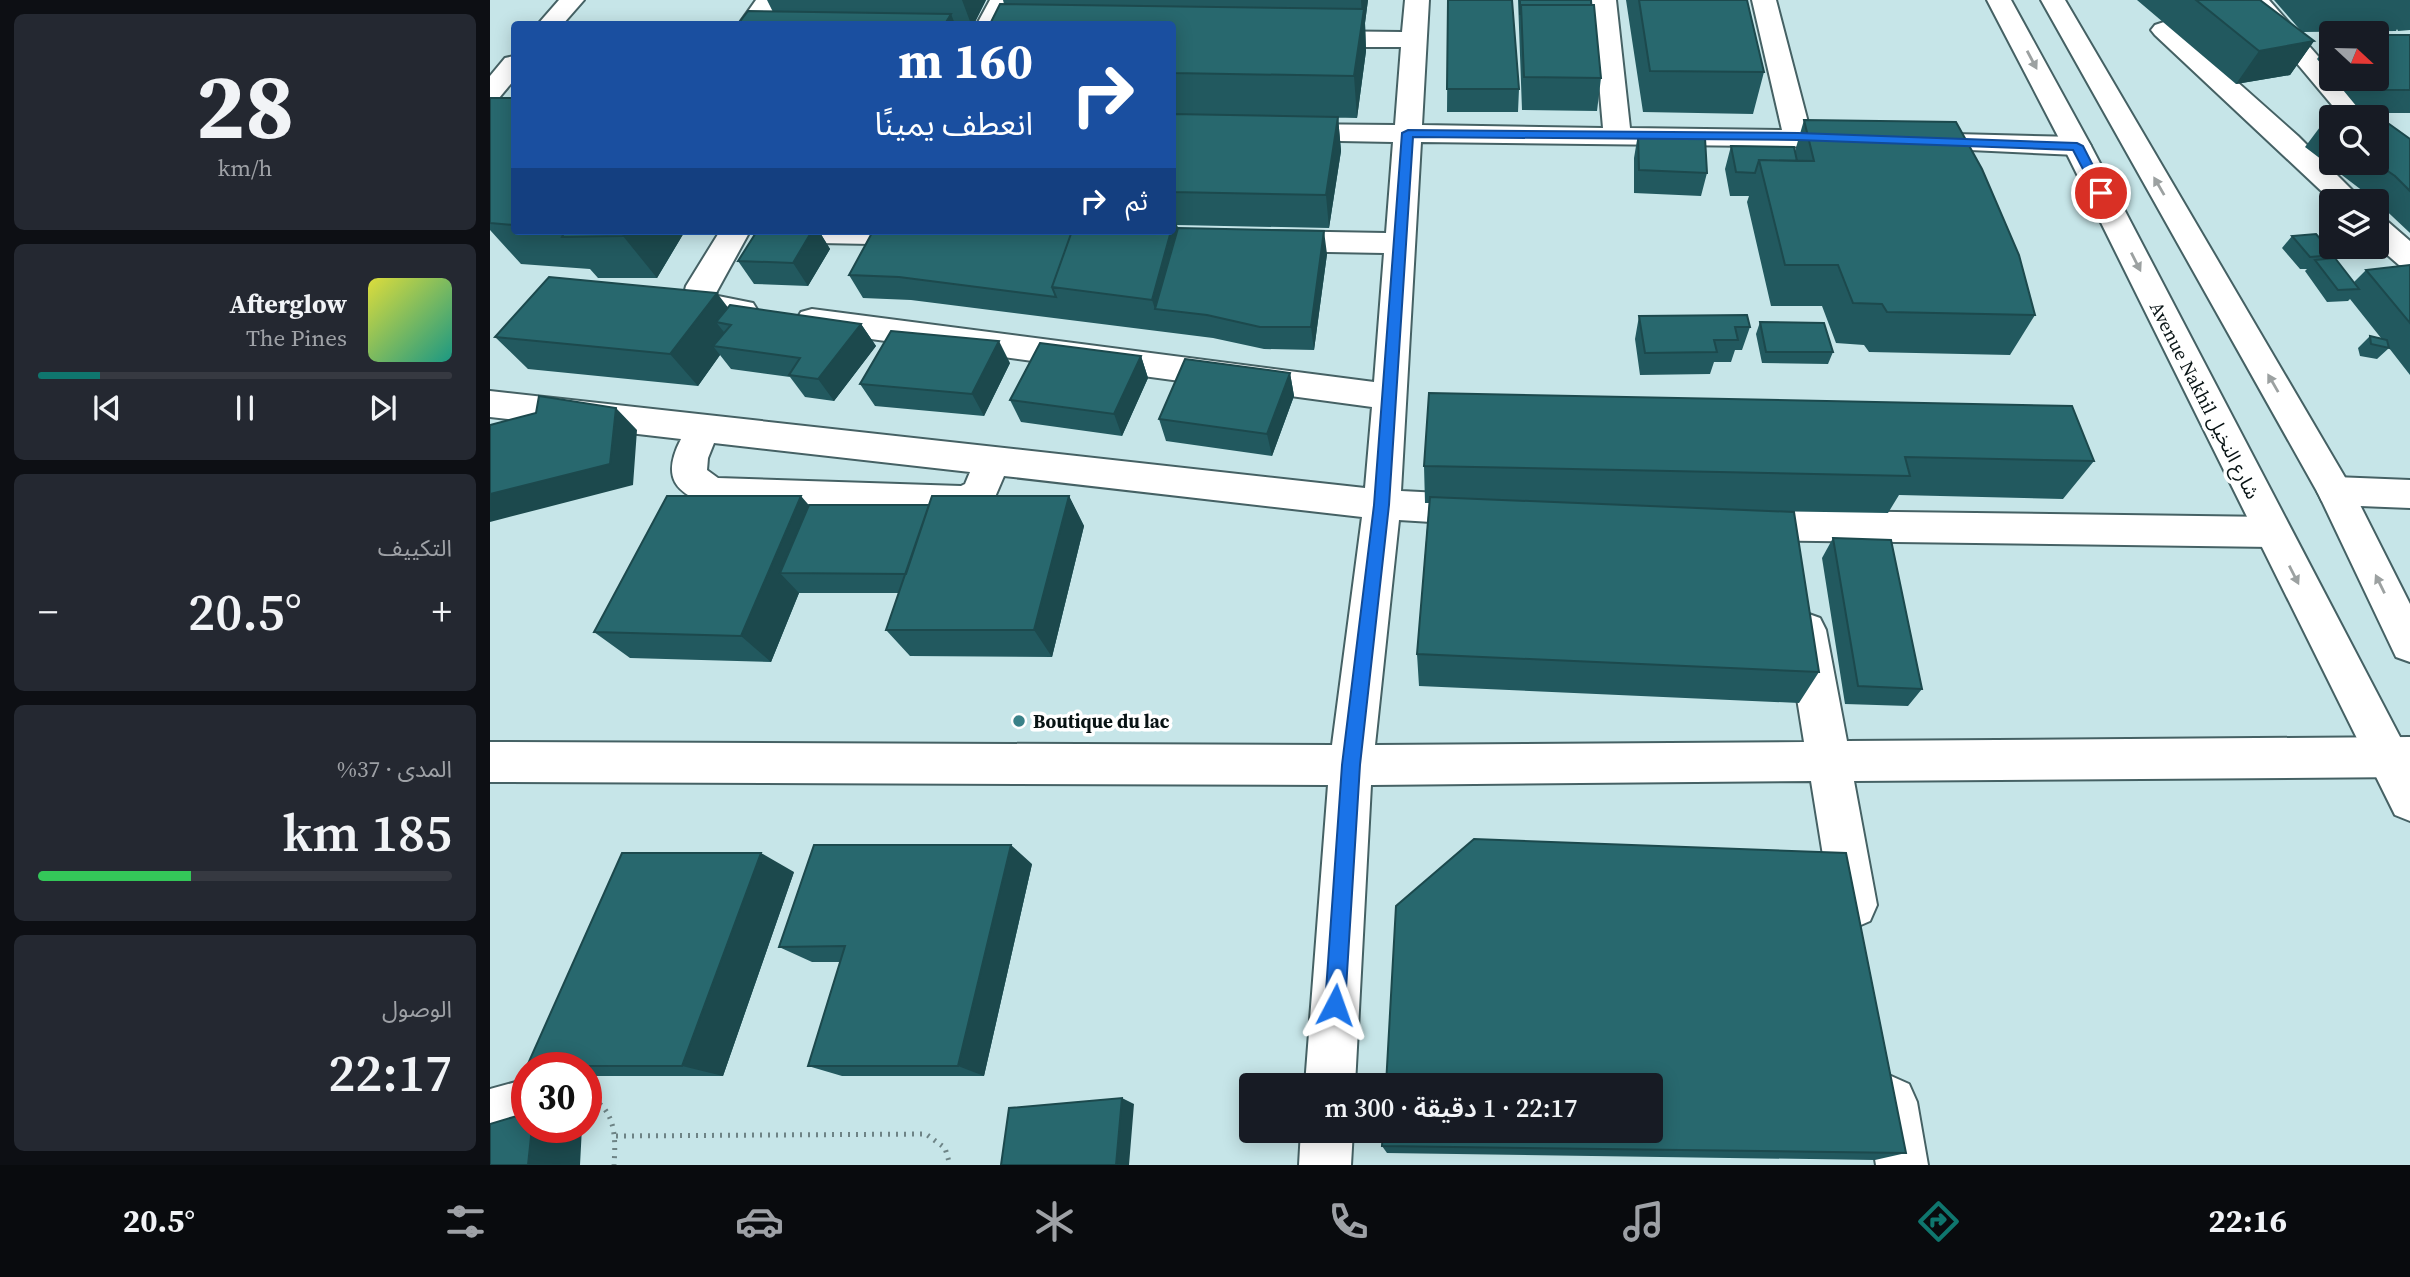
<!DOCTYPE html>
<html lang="ar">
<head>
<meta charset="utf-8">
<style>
	:root { --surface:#171b24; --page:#242831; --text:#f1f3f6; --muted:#9ea1a6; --line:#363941; --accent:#0f766e }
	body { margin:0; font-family:"Source Serif 4","Noto Sans Arabic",serif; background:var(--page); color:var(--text); direction:rtl; height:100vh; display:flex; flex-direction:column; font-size:26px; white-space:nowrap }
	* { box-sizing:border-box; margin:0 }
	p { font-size:23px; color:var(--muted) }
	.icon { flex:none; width:38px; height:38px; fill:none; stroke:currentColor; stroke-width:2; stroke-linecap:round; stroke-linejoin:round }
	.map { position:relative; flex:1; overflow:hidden; direction:ltr }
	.panel { display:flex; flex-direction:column; gap:14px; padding:14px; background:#0d0f14; width:490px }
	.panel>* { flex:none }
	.guide { position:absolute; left:21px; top:21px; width:665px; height:214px; border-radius:7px; box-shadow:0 4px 18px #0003; direction:rtl; background:#1a4fa0; color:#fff; overflow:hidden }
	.needle { width:46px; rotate:112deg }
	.tools { position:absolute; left:1829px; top:21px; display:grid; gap:14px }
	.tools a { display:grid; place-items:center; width:70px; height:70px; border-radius:7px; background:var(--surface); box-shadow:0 4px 18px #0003; font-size:35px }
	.speed { position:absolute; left:21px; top:1052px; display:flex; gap:14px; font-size:35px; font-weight:700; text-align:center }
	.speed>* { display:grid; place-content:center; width:91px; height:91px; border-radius:50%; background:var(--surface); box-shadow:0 4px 18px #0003; line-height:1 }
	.speed .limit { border:10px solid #d22; background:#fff; color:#111 }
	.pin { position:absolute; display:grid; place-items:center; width:60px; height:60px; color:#fff; margin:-30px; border:4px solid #fff; border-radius:50%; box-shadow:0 2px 7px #0007 }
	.me { position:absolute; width:77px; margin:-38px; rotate:4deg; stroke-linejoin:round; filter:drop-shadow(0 0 5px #0008) }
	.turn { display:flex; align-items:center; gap:24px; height:147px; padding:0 28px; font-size:32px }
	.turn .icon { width:91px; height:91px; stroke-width:2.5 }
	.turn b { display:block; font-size:49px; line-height:60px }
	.then { display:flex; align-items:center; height:66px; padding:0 28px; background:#0003; gap:14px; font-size:26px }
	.big { font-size:52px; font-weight:600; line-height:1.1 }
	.panel .tile { flex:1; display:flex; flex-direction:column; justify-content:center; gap:10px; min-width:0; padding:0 24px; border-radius:10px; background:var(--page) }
	.panel .dial { align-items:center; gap:0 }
	.dial b { font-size:91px; line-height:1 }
	.song { display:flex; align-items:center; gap:21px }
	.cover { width:84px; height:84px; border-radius:10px; background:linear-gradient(135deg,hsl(60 70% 55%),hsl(170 70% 35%)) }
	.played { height:7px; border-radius:4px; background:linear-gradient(90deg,var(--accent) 15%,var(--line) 15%) }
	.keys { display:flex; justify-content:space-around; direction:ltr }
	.heat { display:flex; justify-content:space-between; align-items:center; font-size:38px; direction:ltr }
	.charge { height:10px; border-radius:5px; background:linear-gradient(90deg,#34c759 37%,var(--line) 0) }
	.trip { position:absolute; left:749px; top:1073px; width:424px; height:70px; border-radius:7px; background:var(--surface); box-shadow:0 4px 18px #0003; font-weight:600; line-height:70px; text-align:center; direction:rtl }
	.menu { display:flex; height:112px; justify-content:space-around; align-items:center; background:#090b0e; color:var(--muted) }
	.menu .icon { width:49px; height:49px }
	.menu .selected { color:var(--accent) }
	.menu b { font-size:32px; color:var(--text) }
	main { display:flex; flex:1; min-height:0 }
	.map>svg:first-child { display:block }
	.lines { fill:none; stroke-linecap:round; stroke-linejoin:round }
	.minor-casing { stroke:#456164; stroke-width:4 }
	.tertiary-casing { stroke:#456164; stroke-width:4 }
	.path { stroke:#6d8385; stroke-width:5; stroke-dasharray:2 6; stroke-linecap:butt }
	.minor { fill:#fff; fill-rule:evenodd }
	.tertiary { fill:#fff; fill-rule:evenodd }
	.wall { fill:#22595f }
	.shaded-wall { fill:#1c494d }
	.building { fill:#28686e; stroke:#1c494d; stroke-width:2 }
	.oneway { fill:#9ca1a1 }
	.route { fill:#1a73e8; stroke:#114b97; stroke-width:2 }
	.poi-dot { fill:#398188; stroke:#fff; stroke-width:2.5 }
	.labels { text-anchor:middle; stroke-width:7; stroke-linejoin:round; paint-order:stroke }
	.street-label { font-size:19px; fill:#081314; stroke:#fff }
	.poi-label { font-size:19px; font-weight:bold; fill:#081314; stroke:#fff; text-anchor:start }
</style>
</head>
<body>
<main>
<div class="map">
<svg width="1920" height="1165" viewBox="0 0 1920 1165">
	<rect width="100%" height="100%" fill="#c6e5e8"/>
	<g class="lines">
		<!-- minor casing -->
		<g class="minor-casing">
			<path id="minor" d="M 69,0 L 94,0 L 73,24 L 48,24 Z
				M 266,0 L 291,0 L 273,24 L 249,24 Z
				M 500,0 L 524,0 L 512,24 L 487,24 Z
				M 915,0 L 939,0 L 932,125 L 1113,128 L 1102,0 L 1126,0 L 1140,128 L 1292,130 L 1262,0 L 1286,0 L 1320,130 L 1373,133 L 1377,139 L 1373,145 L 1363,147 L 931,142 L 911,491 L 990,495 L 1003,500 L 1008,510 L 1003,520 L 990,525 L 909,520 L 885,745 L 1314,742 L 1296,630 L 1302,618 L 1316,613 L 1330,618 L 1336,630 L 1357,741 L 1920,737 L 1920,777 L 1364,781 L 1387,905 L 1380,921 L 1364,928 L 1348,921 L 1341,905 L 1321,781 L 881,785 L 865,1085 L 815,1085 L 838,785 L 0,782 L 0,742 L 842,745 L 872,517 L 514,476 L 502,504 L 474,516 L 224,506 C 185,494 171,478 191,439 L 0,417 L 0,391 L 875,488 L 882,407 L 322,331 L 311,328 L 306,320 L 311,312 L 322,309 L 884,382 L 894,253 L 783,251 L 772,248 L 768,241 L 772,234 L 783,231 L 896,233 L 903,142 L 797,140 L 787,138 L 783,132 L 787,126 L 797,124 L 905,125 L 911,47 L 825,47 L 816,44 L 812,39 L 816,34 L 825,31 L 912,32 ZM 224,443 L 480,472 L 475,484 L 471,486 L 228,478 L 217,470 L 218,458 Z
				M 1754,0 L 1779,0 L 1841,71 L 1841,79 L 1847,79 L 1879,117 L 1852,117 Z
				M 1674,22 L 1683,25 L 1808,136 L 1873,201 L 1842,201 L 1665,35 L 1661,30 L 1665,25 Z
				M 24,56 L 24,80 L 9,98 L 0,100 L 0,76 L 15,58 Z
				M 1426,133 L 1587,137 L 1597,140 L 1601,146 L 1597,152 L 1587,155 L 1416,147 L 1412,141 L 1416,135 Z
				M 1886,218 L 1897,221 L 1920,241 L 1920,268 L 1909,265 L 1886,245 Z
				M 230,231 L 260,231 L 226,293 L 228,296 L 263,303 L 268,311 L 263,319 L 252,322 L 207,313 L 194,294 L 196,286 Z
				M 445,231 L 447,235 L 443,242 L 432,245 L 279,242 L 268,239 L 264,232 Z
				M 1845,477 L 1920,480 L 1920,508 L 1845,505 L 1832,501 L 1827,491 L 1832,481 Z
				M 1252,510 L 1782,517 L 1795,521 L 1801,532 L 1795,543 L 1782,547 L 1252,540 L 1239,536 L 1233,525 L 1239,514 Z
				M 1401,1076 L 1419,1084 L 1427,1102 L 1438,1165 L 1386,1165 L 1375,1102 L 1383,1084 Z
				M 37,1079 L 37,1127 L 43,1127 L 0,1141 L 0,1089 Z
				M 811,1130 L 863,1130 L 861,1165 L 809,1165 Z"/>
		</g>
		<!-- tertiary casing -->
		<g class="tertiary-casing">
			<path id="tertiary" d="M 1497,0 L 1521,0 L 1601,146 L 1920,756 L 1920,821 L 1905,815 L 1573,146 Z
				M 1551,0 L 1575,0 L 1863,491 L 1920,604 L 1920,662 L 1906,657 L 1829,495 Z"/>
		</g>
		<!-- path -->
		<path class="path" d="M 96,1096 C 126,1107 126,1137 124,1165
			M 126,1136 L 436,1134 L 455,1148 L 460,1165"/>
		<!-- minor -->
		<use href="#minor" class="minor"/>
		<!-- tertiary -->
		<use href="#tertiary" class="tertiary"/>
	</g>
	<!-- wall -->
	<path class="wall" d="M 277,0 L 496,0 L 484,24 L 248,24 L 283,12 Z
		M 513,0 L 878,0 L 875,23 L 876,51 L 867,118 L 822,117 L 848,117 L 851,151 L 839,228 L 687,225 L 688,228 L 837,254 L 824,350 L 774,349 L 723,338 L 421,300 L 373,298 L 359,275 L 682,231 L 682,24 L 514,4 Z
		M 958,0 L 1029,89 L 1028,112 L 957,112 Z
		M 1028,0 L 1101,0 L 1111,78 L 1107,111 L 1032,110 Z
		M 1136,0 L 1257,0 L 1274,72 L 1263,114 L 1153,112 Z
		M 1647,0 L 1770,0 L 1824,41 L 1800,75 L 1746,84 Z
		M 1784,0 L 1920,0 L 1920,30 L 1908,31 L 1907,29 L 1906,31 L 1812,32 Z
		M 1920,35 L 1920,113 L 1884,113 L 1920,139 L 1920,233 L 1886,201 L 1815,147 L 1833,123 L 1841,121 L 1841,163 L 1886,163 L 1872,113 L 1844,79 L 1886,79 Z
		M 1841,40 L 1841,76 L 1827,59 Z
		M 0,98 L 24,98 L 24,231 L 195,231 L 167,278 L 108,278 L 100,269 L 31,264 L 0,230 Z
		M 1314,120 L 1545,315 L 1520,355 L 1379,352 L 1374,345 L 1346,343 L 1332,306 L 1281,306 L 1257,202 L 1259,196 L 1240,196 L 1235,169 L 1241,146 L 1305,151 Z
		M 1148,134 L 1217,173 L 1211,196 L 1144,193 L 1144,158 Z
		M 267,231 L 329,231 L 340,249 L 318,286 L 264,284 L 248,261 Z
		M 1802,236 L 1844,255 L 1841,259 L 1864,282 L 1876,270 L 1920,265 L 1920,375 L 1899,348 L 1887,359 L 1870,356 L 1868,348 L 1880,336 L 1891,338 L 1860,299 L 1858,301 L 1837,302 L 1815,271 L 1817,269 L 1810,269 L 1792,248 Z
		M 238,308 L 371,324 L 386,346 L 344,401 L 315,397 L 300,377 L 241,369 L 230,355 L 208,386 L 38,369 L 5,337 Z
		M 1149,316 L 1260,327 L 1252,350 L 1245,350 L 1241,362 L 1224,362 L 1220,374 L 1150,375 L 1145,339 Z
		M 1270,322 L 1343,352 L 1338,364 L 1272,363 L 1266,334 Z
		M 651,356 L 658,378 L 632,436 L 531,422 L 520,400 Z
		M 520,363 L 494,416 L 385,406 L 370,384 Z
		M 800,373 L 804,396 L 782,456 L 676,441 L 669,419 Z
		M 939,393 L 1604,461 L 1573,499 L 1409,495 L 1398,513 L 1272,511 L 1329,672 L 1309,703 L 929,686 L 927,654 L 939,503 L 935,503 L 934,466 Z
		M 579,496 L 594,526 L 562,657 L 420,656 L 396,630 L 409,593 L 309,593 L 281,662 L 140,658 L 104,632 L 319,505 L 439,505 Z
		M 1343,538 L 1432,689 L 1418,706 L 1355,704 L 1332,558 Z
		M 542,864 L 494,1076 L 352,1076 L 318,1066 L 350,962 L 322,962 L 289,947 Z
		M 304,872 L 233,1076 L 96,1076 L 96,1068 L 46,1068 L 37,1066 Z
		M 892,1146 L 1416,1153 L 1385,1160 L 897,1153 Z"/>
	<!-- shaded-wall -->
	<path class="shaded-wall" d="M 472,0 L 496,0 L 484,24 L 481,24 Z
		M 871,0 L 878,0 L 875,23 L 876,51 L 867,118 L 864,76 L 872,18 Z
		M 461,14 L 465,24 L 455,24 Z
		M 1824,41 L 1800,75 L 1746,84 L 1769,51 Z
		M 848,117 L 851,151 L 839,228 L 836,195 Z
		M 685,218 L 694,251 L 665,309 L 662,300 L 681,231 L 682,231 Z
		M 137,231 L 195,231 L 167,278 L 133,236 Z
		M 322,231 L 329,231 L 340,249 L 318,286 L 303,263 Z
		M 834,231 L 837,254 L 824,350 L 821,327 Z
		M 227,293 L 252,326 L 226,322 L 241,341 L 223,346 L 230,355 L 208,386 L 180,354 Z
		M 371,324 L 386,346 L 344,401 L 328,379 Z
		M 509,341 L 520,363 L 494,416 L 482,394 Z
		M 651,356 L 658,378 L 632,436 L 624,414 Z
		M 800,373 L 804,396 L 782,456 L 777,434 Z
		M 126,408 L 147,430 L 143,485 L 0,522 L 0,494 Z
		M 311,496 L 336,525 L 290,573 L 309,593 L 281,662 L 251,636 Z
		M 579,496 L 594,526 L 562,657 L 544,630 Z
		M 521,845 L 542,864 L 494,1076 L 468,1066 Z
		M 271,853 L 304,872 L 233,1076 L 192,1066 Z
		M 632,1098 L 644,1104 L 639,1165 L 626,1165 Z
		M 42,1127 L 92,1127 L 90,1165 L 38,1165 Z"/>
	<!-- building -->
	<path class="building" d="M 958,0 L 1022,0 L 1029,89 L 957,89 Z
		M 1030,0 L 1101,0 L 1101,5 L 1031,5 L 1030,15 Z
		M 1149,0 L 1257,0 L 1274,72 L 1160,71 Z
		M 1706,0 L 1770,0 L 1824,41 L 1769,51 Z
		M 510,4 L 874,9 L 864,76 L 682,73 L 682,24 L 500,24 Z
		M 1031,5 L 1104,5 L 1111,78 L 1034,77 Z
		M 258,11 L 461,14 L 455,24 L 248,24 Z
		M 1886,35 L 1920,35 L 1920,90 L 1891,90 L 1881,79 L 1886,79 Z
		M 0,98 L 24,98 L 24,225 L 0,223 Z
		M 1881,111 L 1920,139 L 1920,191 L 1905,176 L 1886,163 L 1886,117 L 1857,117 Z
		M 682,114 L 848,117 L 836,195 L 682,192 Z
		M 1314,120 L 1466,122 L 1492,169 L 1529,255 L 1545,315 L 1397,312 L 1392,304 L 1363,303 L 1348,265 L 1295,265 L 1269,160 L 1324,161 Z
		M 1841,121 L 1841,129 L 1833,123 Z
		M 1148,134 L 1215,138 L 1217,173 L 1149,170 Z
		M 1241,146 L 1304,147 L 1307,161 L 1269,160 L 1265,173 L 1246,172 Z
		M 688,228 L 834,231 L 821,327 L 770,327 L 717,315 L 665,309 Z
		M 75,231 L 137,231 L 133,236 L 72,237 Z
		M 267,231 L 322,231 L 303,263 L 248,261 Z
		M 383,231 L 582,231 L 562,287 L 566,297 L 409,277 L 359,275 Z
		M 582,231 L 681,231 L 662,300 L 562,287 Z
		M 1826,234 L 1844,255 L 1820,257 L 1802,236 Z
		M 1845,258 L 1869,289 L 1848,290 L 1825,260 Z
		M 1920,265 L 1920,323 L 1876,270 Z
		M 59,277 L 227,293 L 180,354 L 5,337 Z
		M 240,305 L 371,324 L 328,379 L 299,375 L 310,358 L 223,346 L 241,325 L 226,322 Z
		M 1257,315 L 1260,327 L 1245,327 L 1248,340 L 1224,340 L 1227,352 L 1155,353 L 1149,316 Z
		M 1270,322 L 1334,323 L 1343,352 L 1276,352 Z
		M 401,331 L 509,341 L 482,394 L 370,384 Z
		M 1880,336 L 1897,340 L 1899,348 L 1881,344 Z
		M 550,343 L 651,356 L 624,414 L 520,400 Z
		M 695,359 L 800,373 L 777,434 L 669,419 Z
		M 939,393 L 1582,406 L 1604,461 L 1415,457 L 1420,476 L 934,466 Z
		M 49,396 L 126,408 L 120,464 L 0,494 L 0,425 L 46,413 Z
		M 177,496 L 311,496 L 251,636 L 104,632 Z
		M 442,496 L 579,496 L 544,630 L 396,630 Z
		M 940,497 L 1304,512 L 1329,672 L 927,654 Z
		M 319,505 L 439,505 L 416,574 L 290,573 Z
		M 1343,538 L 1401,540 L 1432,689 L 1368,686 Z
		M 984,839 L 1356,853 L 1416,1153 L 892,1146 L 893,1130 L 1160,1130 L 1160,1085 L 896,1085 L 906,906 Z
		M 324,845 L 521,845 L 468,1066 L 318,1066 L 355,946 L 289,947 Z
		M 132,853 L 271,853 L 192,1066 L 37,1066 Z
		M 632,1098 L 626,1165 L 511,1165 L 519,1108 Z
		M 37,1113 L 37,1127 L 42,1127 L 38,1165 L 0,1165 L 0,1124 Z"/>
	<!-- one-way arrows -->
	<defs><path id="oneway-solid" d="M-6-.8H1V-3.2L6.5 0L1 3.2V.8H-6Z" transform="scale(1.75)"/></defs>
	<g class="oneway">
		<use href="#oneway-solid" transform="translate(1542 60) rotate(62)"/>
		<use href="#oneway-solid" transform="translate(1669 186) rotate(-120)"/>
		<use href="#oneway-solid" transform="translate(1646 262) rotate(63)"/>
		<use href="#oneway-solid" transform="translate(1783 383) rotate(-120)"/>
		<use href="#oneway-solid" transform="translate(1804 575) rotate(63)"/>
		<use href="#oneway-solid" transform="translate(1890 584) rotate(-116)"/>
	</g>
	<!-- route -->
	<path class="route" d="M 918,130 L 1308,133 L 1587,143 L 1593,146 L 1617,193 L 1611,197 L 1607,196 L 1583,150 L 1308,140 L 923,137 L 899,505 L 870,765 L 855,1005 L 852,1012 L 845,1015 L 838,1012 L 835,1005 L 852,765 L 884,505 L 912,133 Z"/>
	<!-- markers -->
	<circle class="poi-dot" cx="529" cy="721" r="7"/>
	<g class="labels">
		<!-- street labels -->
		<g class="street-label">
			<text transform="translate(1715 400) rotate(63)" y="7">Avenue Nakhil شارع النخيل</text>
		</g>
		<!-- poi labels -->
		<g class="poi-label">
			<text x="543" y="728">Boutique du lac</text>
		</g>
	</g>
</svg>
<div class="tools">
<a><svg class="needle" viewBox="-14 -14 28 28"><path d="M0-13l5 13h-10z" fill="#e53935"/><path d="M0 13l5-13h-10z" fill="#9ea1a6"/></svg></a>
<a><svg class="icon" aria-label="search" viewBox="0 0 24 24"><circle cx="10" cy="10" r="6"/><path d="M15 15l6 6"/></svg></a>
<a><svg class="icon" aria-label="layers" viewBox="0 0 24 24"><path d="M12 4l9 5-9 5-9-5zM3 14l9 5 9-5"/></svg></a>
</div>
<div class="speed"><div class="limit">30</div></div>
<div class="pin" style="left:1611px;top:193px;background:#d93025"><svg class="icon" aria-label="arrive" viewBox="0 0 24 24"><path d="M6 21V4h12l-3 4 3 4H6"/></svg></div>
<svg class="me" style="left:845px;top:1005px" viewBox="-20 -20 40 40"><path d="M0-17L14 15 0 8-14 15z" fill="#1a73e8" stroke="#fff" stroke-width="4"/></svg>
<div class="trip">22:17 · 1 دقيقة · 300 m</div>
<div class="guide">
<div class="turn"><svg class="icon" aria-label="right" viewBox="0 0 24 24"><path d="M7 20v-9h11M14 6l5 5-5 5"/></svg><div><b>160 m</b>انعطف يمينًا</div></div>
<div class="then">ثم<svg class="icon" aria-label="right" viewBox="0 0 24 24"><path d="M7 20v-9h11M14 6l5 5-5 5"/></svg></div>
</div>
</div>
<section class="panel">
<div class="tile dial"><b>28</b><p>km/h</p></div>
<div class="tile">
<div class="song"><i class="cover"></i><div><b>Afterglow</b><p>The Pines</p></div></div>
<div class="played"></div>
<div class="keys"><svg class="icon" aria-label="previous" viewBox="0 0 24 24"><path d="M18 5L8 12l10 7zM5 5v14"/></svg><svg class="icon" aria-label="pause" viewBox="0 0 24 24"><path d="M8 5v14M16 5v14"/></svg><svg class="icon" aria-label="next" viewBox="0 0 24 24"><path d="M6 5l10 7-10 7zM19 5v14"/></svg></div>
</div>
<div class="tile"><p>التكييف</p>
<div class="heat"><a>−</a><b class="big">20.5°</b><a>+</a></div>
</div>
<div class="tile"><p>المدى · 37%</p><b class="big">185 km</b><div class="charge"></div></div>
<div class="tile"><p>الوصول</p><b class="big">22:17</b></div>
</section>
</main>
<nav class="menu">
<b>22:16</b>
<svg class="icon selected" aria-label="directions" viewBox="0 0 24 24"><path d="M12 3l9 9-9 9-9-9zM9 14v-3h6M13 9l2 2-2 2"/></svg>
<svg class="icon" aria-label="music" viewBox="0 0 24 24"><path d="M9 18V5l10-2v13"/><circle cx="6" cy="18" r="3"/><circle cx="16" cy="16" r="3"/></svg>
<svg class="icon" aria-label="phone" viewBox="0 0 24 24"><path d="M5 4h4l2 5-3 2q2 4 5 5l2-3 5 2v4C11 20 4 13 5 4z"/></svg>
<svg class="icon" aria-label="climate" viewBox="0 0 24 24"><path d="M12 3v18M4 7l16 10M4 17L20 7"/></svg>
<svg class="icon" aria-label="car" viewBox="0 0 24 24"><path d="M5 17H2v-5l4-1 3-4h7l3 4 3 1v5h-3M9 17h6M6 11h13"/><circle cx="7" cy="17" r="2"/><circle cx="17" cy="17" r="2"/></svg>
<svg class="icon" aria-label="filters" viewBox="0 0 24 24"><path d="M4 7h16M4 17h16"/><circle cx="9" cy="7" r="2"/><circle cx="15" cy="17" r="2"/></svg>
<b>20.5°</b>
</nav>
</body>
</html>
